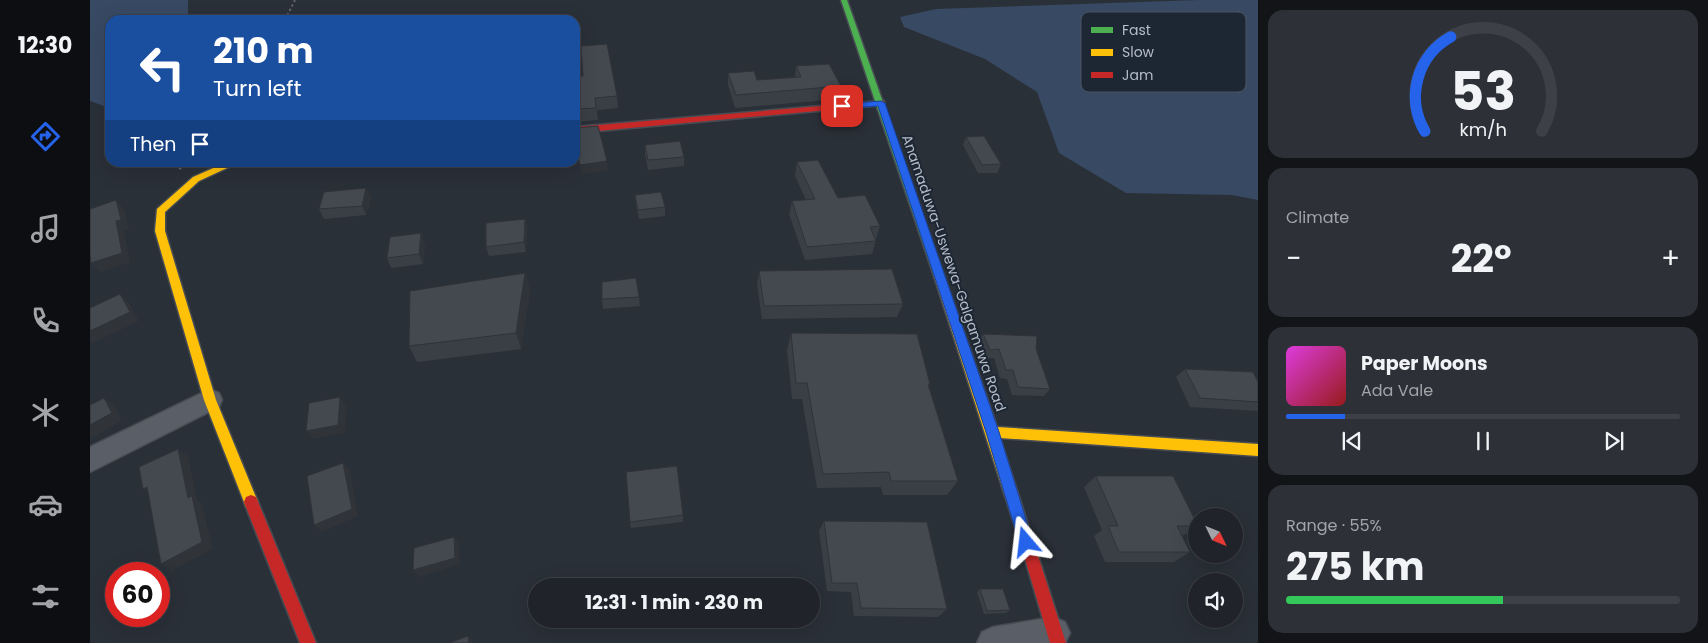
<!DOCTYPE html>
<html lang="en">
<head>
<meta charset="utf-8">
<style>
	:root { --surface:#20242a; --page:#2d3036; --text:#f1f3f6; --muted:#a2a4a8; --line:#3d4147; --accent:#2563eb }
	body { margin:0; font-family:Poppins,sans-serif; background:var(--page); color:var(--text); height:100vh; display:flex; flex-direction:column; font-size:19px; white-space:nowrap }
	* { box-sizing:border-box; margin:0 }
	p { font-size:16px; color:var(--muted) }
	.icon { flex:none; width:28px; height:28px; fill:none; stroke:currentColor; stroke-width:2; stroke-linecap:round; stroke-linejoin:round }
	.map { position:relative; flex:1; overflow:hidden }
	.side { display:flex; flex-direction:column; gap:10px; padding:10px; background:#121417; width:450px }
	.side>* { flex:none }
	.top-card { position:absolute; left:15px; top:15px; width:475px; height:152px; border-radius:15px; box-shadow:0 5px 20px #0002,0 0 0 1px var(--line); background:#1a4fa0; color:#fff; overflow:hidden }
	.needle { width:32px; rotate:133deg }
	.buttons { position:absolute; left:1098px; top:508px; display:grid; gap:10px }
	.buttons a { display:grid; place-items:center; width:55px; height:55px; border-radius:50%; background:var(--surface); box-shadow:0 5px 20px #0002,0 0 0 1px var(--line); font-size:25px }
	.speed { position:absolute; left:15px; top:562px; display:flex; gap:10px; font-size:25px; font-weight:700; text-align:center }
	.speed>* { display:grid; place-content:center; width:65px; height:65px; border-radius:50%; background:var(--surface); box-shadow:0 5px 20px #0002,0 0 0 1px var(--line); line-height:1 }
	.speed .limit { border:8px solid #d22; background:#fff; color:#111 }
	.pin { position:absolute; display:grid; place-items:center; width:42px; height:42px; color:#fff; margin:-21px; border-radius:10px; box-shadow:0 2px 8px #0006 }
	.me { position:absolute; width:55px; margin:-28px; rotate:343deg; stroke-linejoin:round; filter:drop-shadow(0 0 4px #0008) }
	.turn { display:flex; align-items:center; gap:18px; height:105px; padding:0 25px; font-size:22px }
	.turn .icon { width:65px; height:65px; stroke-width:2.5 }
	.turn b { display:block; font-size:35px; line-height:42px }
	.then { display:flex; align-items:center; height:48px; padding:0 25px; background:#0003; gap:10px; font-size:19px }
	.big { font-size:38px; font-weight:700; line-height:1.1 }
	.side .widget { flex:1; display:flex; flex-direction:column; justify-content:center; gap:8px; min-width:0; padding:0 18px; border-radius:15px; background:var(--page) }
	.side .dial { align-items:center; gap:0 }
	.dial svg { height:130px; overflow:visible; fill:none; stroke:var(--line); stroke-width:7; stroke-linecap:round; text-anchor:middle }
	.dial text { fill:var(--text); stroke:none }
	.song { display:flex; align-items:center; gap:15px }
	.cover { width:60px; height:60px; border-radius:8px; background:linear-gradient(135deg,hsl(300 70% 55%),hsl(0 70% 35%)) }
	.played { height:5px; border-radius:2px; background:linear-gradient(90deg,var(--accent) 15%,var(--line) 15%) }
	.keys { display:flex; justify-content:space-around; direction:ltr }
	.heat { display:flex; justify-content:space-between; align-items:center; font-size:28px; direction:ltr }
	.charge { height:8px; border-radius:4px; background:linear-gradient(90deg,#34c759 55%,var(--line) 0) }
	.trip { position:absolute; left:438px; top:578px; width:292px; height:50px; border-radius:25px; background:var(--surface); box-shadow:0 5px 20px #0002,0 0 0 1px var(--line); font-weight:700; line-height:50px; text-align:center }
	main { display:flex; flex:1; min-height:0 }
	.tabs { display:flex; flex-direction:column; width:90px; justify-content:space-around; align-items:center; background:#0d0e11; color:var(--muted) }
	.tabs .icon { width:35px; height:35px }
	.tabs .selected { color:var(--accent) }
	.tabs b { font-size:22px; color:var(--text) }
	.map>svg:first-child { display:block }
	.water { fill:#384963 }
	.lines { fill:none; stroke-linecap:round; stroke-linejoin:round }
	.street-casing { stroke:#484c53; stroke-width:3 }
	.fast-casing { stroke:#484c53; stroke-width:3 }
	.slow-casing { stroke:#484c53; stroke-width:3 }
	.jam-casing { stroke:#484c53; stroke-width:3 }
	.path-far1 { stroke:#5d636a; stroke-width:2; stroke-dasharray:2.5 2.5; stroke-linecap:butt }
	.path { stroke:#5d636a; stroke-width:3; stroke-dasharray:4 4; stroke-linecap:butt }
	.street { fill:#5a5e66; fill-rule:evenodd }
	.fast { fill:#4caf50; fill-rule:evenodd }
	.slow { fill:#ffc107; fill-rule:evenodd }
	.jam { fill:#c62828; fill-rule:evenodd }
	.wall { fill:#3a3f45 }
	.shaded-wall { fill:#303338 }
	.building { fill:#444950; stroke:#303338 }
	.route { fill:#2563eb; stroke:#184099 }
	.labels { text-anchor:middle; stroke-width:4; stroke-linejoin:round; paint-order:stroke }
	.street-label { font-size:14px; fill:#b4bcc9; stroke:#1d2633 }
	.key { fill:#1d2633; stroke:#4a5360; stroke-width:1 }
	.key-label { font-size:14px; fill:#b4bcc9 }
</style>
</head>
<body>
<main>
<nav class="tabs">
<b>12:30</b>
<svg class="icon selected" aria-label="directions" viewBox="0 0 24 24"><path d="M12 3l9 9-9 9-9-9zM9 14v-3h6M13 9l2 2-2 2"/></svg>
<svg class="icon" aria-label="music" viewBox="0 0 24 24"><path d="M9 18V5l10-2v13"/><circle cx="6" cy="18" r="3"/><circle cx="16" cy="16" r="3"/></svg>
<svg class="icon" aria-label="phone" viewBox="0 0 24 24"><path d="M5 4h4l2 5-3 2q2 4 5 5l2-3 5 2v4C11 20 4 13 5 4z"/></svg>
<svg class="icon" aria-label="climate" viewBox="0 0 24 24"><path d="M12 3v18M4 7l16 10M4 17L20 7"/></svg>
<svg class="icon" aria-label="car" viewBox="0 0 24 24"><path d="M5 17H2v-5l4-1 3-4h7l3 4 3 1v5h-3M9 17h6M6 11h13"/><circle cx="7" cy="17" r="2"/><circle cx="17" cy="17" r="2"/></svg>
<svg class="icon" aria-label="filters" viewBox="0 0 24 24"><path d="M4 7h16M4 17h16"/><circle cx="9" cy="7" r="2"/><circle cx="15" cy="17" r="2"/></svg>
</nav>
<div class="map">
<svg width="1168" height="643" viewBox="0 0 1168 643">
	<rect width="100%" height="100%" fill="#2a3038"/>
	<!-- water -->
	<path class="water" d="M 0,0 L 98,0 L 98,20 L 20,20 L 20,108 L 0,101 Z
		M 1108,0 L 1168,0 L 1168,200 L 1142,195 L 1036,193 L 969,153 L 947,92 L 895,59 L 814,27 L 810,17 L 846,9 Z"/>
	<g class="lines">
		<!-- street casing -->
		<g class="street-casing">
			<path id="street" d="M 120,389 L 129,393 L 132,400 L 129,407 L 0,472 L 0,447 Z
				M 964,617 L 975,622 L 980,633 L 975,643 L 887,643 L 892,632 L 903,627 Z"/>
		</g>
		<!-- fast casing -->
		<g class="fast-casing">
			<path id="fast" d="M 751,0 L 757,0 L 854,276 L 853,279 L 849,280 L 844,276 Z"/>
		</g>
		<!-- slow casing -->
		<g class="slow-casing">
			<path id="slow" d="M 137,162 L 150,162 L 109,181 L 75,212 L 75,231 L 126,400 L 168,502 L 166,507 L 161,509 L 156,507 L 154,502 L 114,400 L 65,231 L 67,209 L 103,177 Z
				M 849,272 L 854,276 L 907,427 L 1168,444 L 1168,456 L 910,438 L 949,559 L 947,564 L 942,566 L 937,564 L 844,276 Z"/>
		</g>
		<!-- jam casing -->
		<g class="jam-casing">
			<path id="jam" d="M 791,101 L 794,101 L 794,105 L 485,133 L 485,127 Z
				M 161,495 L 166,497 L 226,643 L 210,643 L 154,502 L 156,497 Z
				M 942,552 L 947,554 L 949,559 L 976,643 L 960,643 L 935,559 L 937,554 Z"/>
		</g>
		<!-- path-far1 -->
		<path class="path-far1" d="M 195,20 L 205,0"/>
		<!-- path -->
		<path class="path" d="M 84,162 L 91,169"/>
		<!-- street -->
		<use href="#street" class="street"/>
		<!-- fast -->
		<use href="#fast" class="fast"/>
		<!-- slow -->
		<use href="#slow" class="slow"/>
		<!-- jam -->
		<use href="#jam" class="jam"/>
	</g>
	<!-- wall -->
	<path class="wall" d="M 706,66 L 751,86 L 748,99 L 645,108 L 638,85 L 638,73 L 667,80 L 705,77 Z
		M 485,77 L 527,96 L 528,108 L 507,110 L 508,120 L 485,122 Z
		M 876,137 L 911,164 L 907,173 L 888,173 L 873,145 Z
		M 555,145 L 594,157 L 594,166 L 558,170 L 555,154 Z
		M 707,162 L 748,198 L 790,226 L 786,239 L 786,241 L 782,254 L 715,260 L 699,214 L 702,201 L 716,200 L 705,176 Z
		M 276,188 L 281,198 L 276,215 L 234,219 L 229,209 Z
		M 545,195 L 575,207 L 575,216 L 549,219 L 546,205 Z
		M 435,219 L 437,228 L 436,252 L 399,256 L 396,247 Z
		M 335,243 L 333,264 L 301,268 L 297,258 Z
		M 669,271 L 813,304 L 807,317 L 672,319 L 667,284 Z
		M 435,273 L 440,290 L 431,349 L 327,362 L 319,346 Z
		M 549,297 L 550,306 L 513,309 L 512,299 Z
		M 701,333 L 840,384 L 839,387 L 868,481 L 857,495 L 793,495 L 791,487 L 727,488 L 712,399 L 702,399 L 697,350 Z
		M 893,334 L 946,349 L 960,389 L 954,396 L 922,395 L 917,379 L 910,378 L 904,358 L 894,358 L 888,342 Z
		M 1095,369 L 1168,382 L 1168,411 L 1100,407 L 1086,377 Z
		M 1006,476 L 1106,522 L 1106,528 L 1092,536 L 1100,552 L 1084,562 L 1015,562 L 1004,536 L 1012,530 L 994,487 Z
		M 593,515 L 593,522 L 541,528 L 540,522 Z
		M 734,521 L 857,609 L 848,617 L 764,616 L 761,592 L 737,591 L 729,531 Z
		M 890,589 L 920,610 L 916,613 L 894,614 L 887,592 Z"/>
	<!-- shaded-wall -->
	<path class="shaded-wall" d="M 517,161 L 518,171 L 492,174 L 490,165 Z
		M 276,188 L 281,198 L 276,215 L 272,206 Z
		M 26,200 L 34,209 L 39,229 L 34,231 L 40,262 L 10,272 L 1,263 L 26,221 Z
		M 435,219 L 437,228 L 436,252 L 434,242 Z
		M 331,233 L 335,243 L 333,264 L 329,254 Z
		M 435,273 L 440,290 L 431,349 L 426,333 Z
		M 30,294 L 39,303 L 49,321 L 3,343 L 0,341 L 0,331 Z
		M 250,397 L 257,406 L 255,433 L 223,439 L 216,431 Z
		M 14,398 L 25,406 L 32,421 L 0,439 L 0,425 Z
		M 88,449 L 98,456 L 107,500 L 112,504 L 123,549 L 82,570 L 71,564 Z
		M 253,463 L 260,470 L 268,516 L 232,532 L 224,525 Z
		M 57,487 L 64,496 L 53,489 Z
		M 364,537 L 369,543 L 370,564 L 329,577 L 323,570 Z
		M 378,636 L 383,641 L 383,643 L 379,643 Z"/>
	<!-- building -->
	<path class="building" d="M 517,44 L 527,96 L 505,98 L 506,108 L 485,109 L 485,77 L 493,76 L 491,46 Z
		M 739,64 L 751,86 L 646,95 L 638,73 L 664,71 L 667,80 L 711,77 L 706,66 Z
		M 508,126 L 517,161 L 490,165 L 485,137 L 485,128 Z
		M 894,136 L 911,164 L 892,165 L 876,137 Z
		M 590,141 L 594,157 L 558,160 L 555,145 Z
		M 728,160 L 748,198 L 775,195 L 790,226 L 780,227 L 786,241 L 717,247 L 702,201 L 725,199 L 707,162 Z
		M 276,188 L 272,206 L 229,209 L 234,192 Z
		M 571,192 L 575,207 L 548,210 L 545,195 Z
		M 26,200 L 31,220 L 26,221 L 32,253 L 1,263 L 0,254 L 0,209 Z
		M 435,219 L 434,242 L 396,247 L 396,223 Z
		M 331,233 L 329,254 L 297,258 L 300,237 Z
		M 802,269 L 813,304 L 674,306 L 669,271 Z
		M 435,273 L 426,333 L 319,346 L 320,291 Z
		M 546,278 L 549,297 L 512,299 L 512,282 Z
		M 30,294 L 40,312 L 0,331 L 0,308 Z
		M 701,333 L 827,334 L 840,384 L 838,384 L 868,481 L 801,481 L 799,472 L 733,474 L 717,383 L 706,383 Z
		M 893,334 L 947,336 L 946,349 L 960,389 L 928,387 L 923,370 L 916,370 L 909,349 L 900,350 Z
		M 1095,369 L 1163,372 L 1168,382 L 1168,402 L 1110,398 Z
		M 250,397 L 248,425 L 216,431 L 219,403 Z
		M 14,398 L 22,413 L 0,425 L 0,405 Z
		M 88,449 L 98,498 L 102,496 L 112,542 L 71,564 L 57,487 L 53,489 L 49,467 Z
		M 253,463 L 262,509 L 224,525 L 217,476 Z
		M 587,466 L 593,515 L 540,522 L 536,472 Z
		M 1006,476 L 1083,476 L 1106,522 L 1106,526 L 1087,526 L 1100,552 L 1029,552 L 1018,526 L 1028,526 Z
		M 734,521 L 837,522 L 857,609 L 771,608 L 767,583 L 742,583 Z
		M 364,537 L 365,558 L 323,570 L 324,548 Z
		M 890,589 L 913,589 L 920,610 L 897,611 Z
		M 378,636 L 379,643 L 359,643 Z"/>
	<!-- route -->
	<path class="route" d="M 791,101 L 795,103 L 909,432 L 943,542 L 941,547 L 936,549 L 931,547 L 929,542 L 896,432 L 788,106 L 752,109 L 748,106 L 752,104 Z"/>
	<g class="labels">
		<!-- street labels -->
		<g class="street-label">
			<text transform="translate(864 273) rotate(71)" y="5">Anamaduwa-Uswewa-Galgamuwa Road</text>
		</g>
	</g>
	<!-- legend -->
	<rect x="991" y="12" width="165" height="80" rx="8" class="key"/>
	<rect x="1001" y="27" width="22" height="6" fill="#4caf50"/>
	<rect x="1001" y="49" width="22" height="7" fill="#ffc107"/>
	<rect x="1001" y="72" width="22" height="6" fill="#c62828"/>
	<g class="key-label">
		<text x="1032" y="35">Fast</text>
		<text x="1032" y="57">Slow</text>
		<text x="1032" y="80">Jam</text>
	</g>
</svg>
<div class="buttons">
<a><svg class="needle" viewBox="-14 -14 28 28"><path d="M0-13l5 13h-10z" fill="#e53935"/><path d="M0 13l5-13h-10z" fill="#a2a4a8"/></svg></a>
<a><svg class="icon" aria-label="sound" viewBox="0 0 24 24"><path d="M4 9h4l5-4v14l-5-4H4zM17 9q2 3 0 6"/></svg></a>
</div>
<div class="speed"><div class="limit">60</div></div>
<div class="pin" style="left:752px;top:106px;background:#d93025"><svg class="icon" aria-label="arrive" viewBox="0 0 24 24"><path d="M6 21V4h12l-3 4 3 4H6"/></svg></div>
<svg class="me" style="left:936px;top:542px" viewBox="-20 -20 40 40"><path d="M0-17L14 15 0 8-14 15z" fill="#2563eb" stroke="#fff" stroke-width="4"/></svg>
<div class="trip">12:31 · 1 min · 230 m</div>
<div class="top-card">
<div class="turn"><svg class="icon" aria-label="left" viewBox="0 0 24 24"><path d="M17 20v-9H6M10 6l-5 5 5 5"/></svg><div><b>210 m</b>Turn left</div></div>
<div class="then">Then<svg class="icon" aria-label="arrive" viewBox="0 0 24 24"><path d="M6 21V4h12l-3 4 3 4H6"/></svg></div>
</div>
</div>
<section class="side">
<div class="widget dial"><svg viewBox="0 0 100 80">
<path d="M14 69A42 42 0 1 1 86 69"/>
<path d="M14 69A42 42 0 0 1 30 11" stroke="#2563eb"/>
<text x="50" y="56" font-size="32" font-weight="700">53</text>
<text x="50" y="72" font-size="11">km/h</text>
</svg></div>
<div class="widget"><p>Climate</p>
<div class="heat"><a>−</a><b class="big">22°</b><a>+</a></div>
</div>
<div class="widget">
<div class="song"><i class="cover"></i><div><b>Paper Moons</b><p>Ada Vale</p></div></div>
<div class="played"></div>
<div class="keys"><svg class="icon" aria-label="previous" viewBox="0 0 24 24"><path d="M18 5L8 12l10 7zM5 5v14"/></svg><svg class="icon" aria-label="pause" viewBox="0 0 24 24"><path d="M8 5v14M16 5v14"/></svg><svg class="icon" aria-label="next" viewBox="0 0 24 24"><path d="M6 5l10 7-10 7zM19 5v14"/></svg></div>
</div>
<div class="widget"><p>Range · 55%</p><b class="big">275 km</b><div class="charge"></div></div>
</section>
</main>
</body>
</html>
